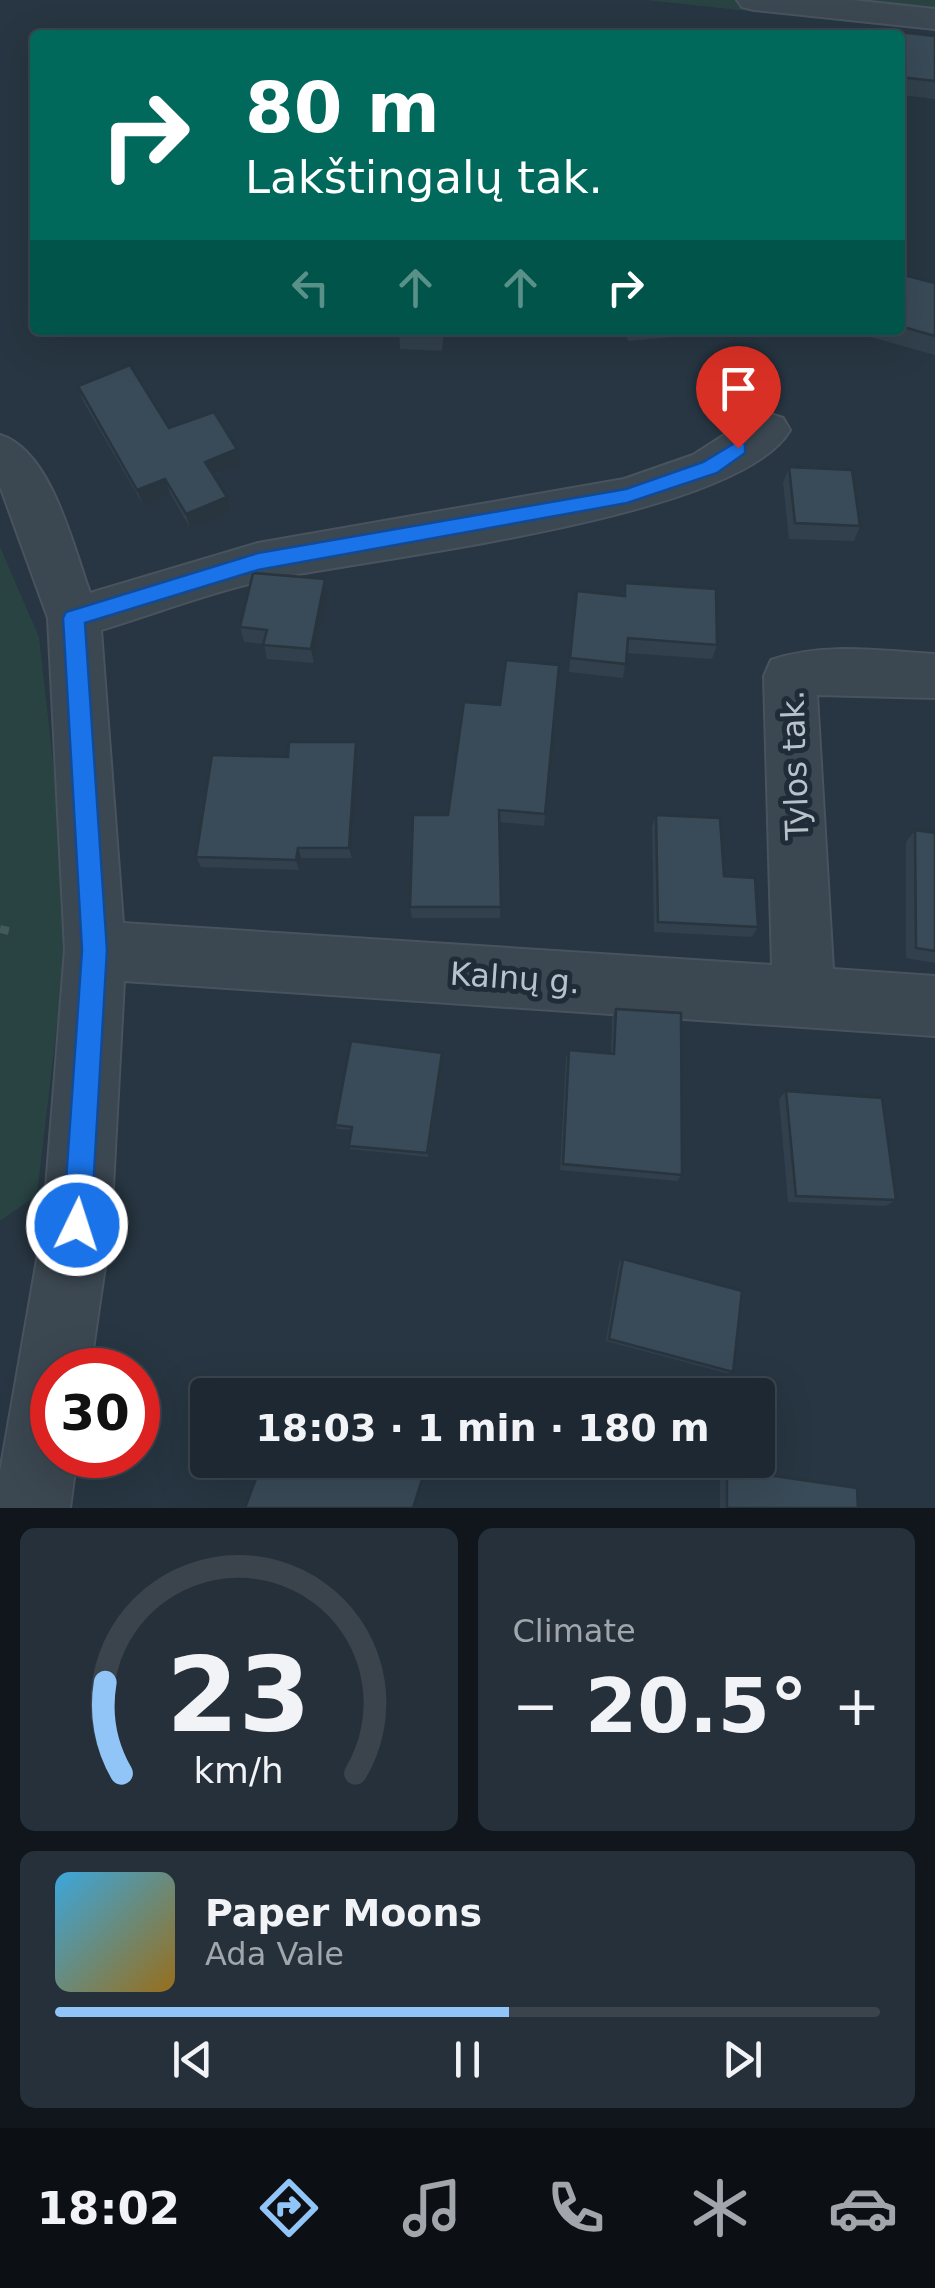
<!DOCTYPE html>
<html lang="en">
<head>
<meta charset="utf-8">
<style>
	:root { --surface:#1d2832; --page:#25303a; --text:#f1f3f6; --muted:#a0a6ac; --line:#3b444d; --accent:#92c5f7 }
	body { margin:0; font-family:"DejaVu Sans",sans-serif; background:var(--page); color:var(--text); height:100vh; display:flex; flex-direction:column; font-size:38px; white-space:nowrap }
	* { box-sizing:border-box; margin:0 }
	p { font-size:32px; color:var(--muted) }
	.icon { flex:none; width:55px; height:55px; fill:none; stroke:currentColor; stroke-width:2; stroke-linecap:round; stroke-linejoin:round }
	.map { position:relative; height:1508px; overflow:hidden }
	.details { display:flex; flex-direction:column; gap:20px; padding:20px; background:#10161c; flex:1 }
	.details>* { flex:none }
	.hud { position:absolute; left:30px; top:30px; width:875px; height:305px; border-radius:10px; box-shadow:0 10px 40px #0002,0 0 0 2px var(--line); background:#00695c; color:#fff; overflow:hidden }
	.speed { position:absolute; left:30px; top:1348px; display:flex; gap:20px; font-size:50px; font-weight:700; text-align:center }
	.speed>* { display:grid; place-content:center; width:130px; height:130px; border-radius:50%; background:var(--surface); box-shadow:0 10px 40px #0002,0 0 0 2px var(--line); line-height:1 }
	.speed .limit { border:15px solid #d22; background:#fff; color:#111 }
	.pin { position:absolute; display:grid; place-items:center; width:85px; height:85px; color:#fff; margin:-102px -42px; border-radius:50% 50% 50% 0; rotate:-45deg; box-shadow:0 0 10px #0007 }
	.pin .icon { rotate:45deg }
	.me { position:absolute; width:110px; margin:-55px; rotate:4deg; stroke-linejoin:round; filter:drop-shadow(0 0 8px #0008) }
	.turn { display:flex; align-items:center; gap:35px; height:210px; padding:0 50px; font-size:45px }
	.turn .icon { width:130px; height:130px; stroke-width:2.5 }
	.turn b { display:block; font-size:70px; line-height:85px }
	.lanes { display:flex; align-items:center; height:95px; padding:0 50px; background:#0003; justify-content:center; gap:50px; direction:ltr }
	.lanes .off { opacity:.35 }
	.big { font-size:75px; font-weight:600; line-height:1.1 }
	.details .card { flex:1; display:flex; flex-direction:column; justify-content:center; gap:15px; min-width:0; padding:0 35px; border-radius:15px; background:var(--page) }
	.details .dial { align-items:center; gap:0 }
	.dial svg { height:260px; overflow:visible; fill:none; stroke:var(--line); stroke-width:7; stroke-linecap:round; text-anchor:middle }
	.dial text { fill:var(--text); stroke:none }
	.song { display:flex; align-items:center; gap:30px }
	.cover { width:120px; height:120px; border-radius:15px; background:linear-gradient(135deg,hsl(200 70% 55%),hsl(40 70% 35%)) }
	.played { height:10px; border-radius:5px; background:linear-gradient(90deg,var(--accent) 55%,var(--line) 55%) }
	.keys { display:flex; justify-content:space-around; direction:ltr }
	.heat { display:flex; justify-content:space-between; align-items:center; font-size:55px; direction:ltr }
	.details .tiles { flex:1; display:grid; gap:20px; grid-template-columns:1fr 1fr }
	.card:last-child { grid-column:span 2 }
	.trip { position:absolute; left:190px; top:1378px; width:585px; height:100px; border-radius:10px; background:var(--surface); box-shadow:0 10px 40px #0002,0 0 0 2px var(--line); font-weight:600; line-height:100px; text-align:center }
	.dock { display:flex; height:160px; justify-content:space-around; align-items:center; background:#0c1014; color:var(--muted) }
	.dock .icon { width:70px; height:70px }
	.dock .current { color:var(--accent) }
	.dock b { font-size:45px; color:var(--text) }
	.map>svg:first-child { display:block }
	.green { fill:#294343 }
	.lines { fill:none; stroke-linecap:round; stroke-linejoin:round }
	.street-casing { stroke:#48535e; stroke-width:4 }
	.path { stroke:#425a59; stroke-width:8; stroke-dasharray:9 9; stroke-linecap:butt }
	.street { fill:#3b4751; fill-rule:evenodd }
	.wall { fill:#31404c }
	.shaded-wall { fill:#28343e }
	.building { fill:#394a58; stroke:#28343e; stroke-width:2.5 }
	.route { fill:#1a73e8; stroke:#114b97; stroke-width:2.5 }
	.labels { text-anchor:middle; stroke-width:10; stroke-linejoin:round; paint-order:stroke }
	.street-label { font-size:32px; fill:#b8c2cb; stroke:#202c37 }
</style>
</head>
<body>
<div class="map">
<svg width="935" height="1508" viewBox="0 0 935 1508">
	<rect width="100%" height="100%" fill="#273642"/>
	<!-- green -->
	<path class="green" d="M 646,0 L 935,0 L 935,31 Z
		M 0,547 L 39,637 L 70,914 L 37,1195 L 0,1221 Z"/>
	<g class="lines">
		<!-- street casing -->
		<g class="street-casing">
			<path id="street" d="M 737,0 L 852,0 L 935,9 L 935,29 L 754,10 L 742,7 Z
				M 767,413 L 783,418 L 790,430 C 739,520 368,558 261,581 C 207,593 154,614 101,630 L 123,923 L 772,965 L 764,676 L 771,660 C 823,642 881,651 935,654 L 935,698 L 817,695 L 833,969 L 935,976 L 935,1036 L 124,981 L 111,1225 L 90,1370 L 52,1370 L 52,1455 L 77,1455 L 70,1508 L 0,1508 L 0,1472 L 43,1225 L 65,950 L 48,618 L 0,486 L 0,435 C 51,450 73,546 90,593 L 258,543 L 624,479 L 693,455 L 751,418 Z"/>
		</g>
		<!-- path -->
		<path class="path" d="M 0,929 L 17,933"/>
		<!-- street -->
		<use href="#street" class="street"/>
	</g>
	<!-- wall -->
	<path class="wall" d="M 890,31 L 935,36 L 935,99 L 900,95 L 900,35 L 888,35 Z
		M 900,274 L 935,283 L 935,355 L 860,334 L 862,330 L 900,330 Z
		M 399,330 L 444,330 L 442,351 L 400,349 Z
		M 625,330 L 686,330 L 685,336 L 628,341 Z
		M 78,386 L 169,428 L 241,464 L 213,475 L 227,497 L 231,511 L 190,528 L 170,493 L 143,505 L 83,401 Z
		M 789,467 L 860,526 L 854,541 L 789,539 L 783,483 Z
		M 625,583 L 717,645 L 712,659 L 627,653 L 623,678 L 569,672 L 577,591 L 623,595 Z
		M 328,594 L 314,663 L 267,659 L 264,644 L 244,642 L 240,627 Z
		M 559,665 L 544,826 L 499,822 L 500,918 L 412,918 L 410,907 L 448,815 L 500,705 Z
		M 356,742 L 358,754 L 352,858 L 301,858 L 299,870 L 201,867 L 196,857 L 288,757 Z
		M 656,815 L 724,876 L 758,927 L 752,937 L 654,932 L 652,827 Z
		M 915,830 L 935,833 L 935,963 L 906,958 L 906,842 Z
		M 616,1009 L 682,1175 L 677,1181 L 560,1170 L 566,1058 L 569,1050 L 611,1054 L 612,1018 Z
		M 442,1058 L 428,1157 L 350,1149 L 349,1146 L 351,1130 L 337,1129 L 335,1125 Z
		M 786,1091 L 896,1200 L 886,1206 L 788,1202 L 779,1099 Z
		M 623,1259 L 733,1372 L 726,1373 L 606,1341 L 619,1263 Z
		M 720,1468 L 857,1488 L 858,1508 L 720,1508 Z"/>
	<!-- shaded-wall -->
	<path class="shaded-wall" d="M 237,449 L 241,464 L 209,476 L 205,462 Z
		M 165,479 L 170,493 L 143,505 L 137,490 Z
		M 227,497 L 231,511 L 190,528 L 186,514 Z
		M 325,579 L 328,594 L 314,663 L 311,649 Z
		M 356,742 L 358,754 L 352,858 L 349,848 Z
		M 298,848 L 301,858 L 299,870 L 296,860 Z"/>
	<!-- building -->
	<path class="building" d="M 890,31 L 935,36 L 935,81 L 900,77 L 900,35 L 889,35 Z
		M 900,274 L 935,283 L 935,336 L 900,326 Z
		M 399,330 L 442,330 L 442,334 L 399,333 Z
		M 130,365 L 169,428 L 214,412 L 237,449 L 205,462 L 227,497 L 186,514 L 165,479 L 137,490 L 78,386 Z
		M 789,467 L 852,470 L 860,526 L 795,523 Z
		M 253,573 L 325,579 L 311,649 L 263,645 L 267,630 L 240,627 Z
		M 625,583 L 716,589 L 717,645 L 628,638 L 626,664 L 570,658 L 577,591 L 625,596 Z
		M 506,660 L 559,665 L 545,814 L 499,810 L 501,907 L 410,907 L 413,815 L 448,815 L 464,702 L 500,705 Z
		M 289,742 L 356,742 L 349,848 L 298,848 L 296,860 L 196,857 L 212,755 L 288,757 Z
		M 656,815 L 720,818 L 724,876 L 755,878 L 758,927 L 658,922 Z
		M 915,830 L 935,833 L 935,951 L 916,948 Z
		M 616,1009 L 681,1013 L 682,1175 L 563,1164 L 569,1050 L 614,1054 Z
		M 351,1041 L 442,1053 L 427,1153 L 349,1146 L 352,1127 L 335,1125 Z
		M 786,1091 L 882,1098 L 896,1200 L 796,1196 Z
		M 623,1259 L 742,1291 L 733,1372 L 609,1339 Z
		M 263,1460 L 428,1460 L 413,1508 L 245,1508 Z
		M 727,1469 L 857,1488 L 858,1508 L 727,1508 Z"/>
	<!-- route -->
	<path class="route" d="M 738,441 L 745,444 L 745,453 L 717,473 L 627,503 L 258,570 L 85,623 L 107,950 L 91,1225 L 87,1235 L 77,1239 L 67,1235 L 63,1225 L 82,950 L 63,618 L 66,612 L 258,553 L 626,489 L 703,462 Z"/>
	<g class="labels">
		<!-- street labels -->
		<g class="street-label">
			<text transform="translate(795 765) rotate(-92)" y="11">Tylos tak.</text>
			<text transform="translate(515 978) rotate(4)" y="11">Kalnų g.</text>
		</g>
	</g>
</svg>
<div class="speed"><div class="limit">30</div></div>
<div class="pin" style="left:738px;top:448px;background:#d93025"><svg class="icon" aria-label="arrive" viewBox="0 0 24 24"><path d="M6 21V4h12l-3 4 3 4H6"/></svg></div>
<svg class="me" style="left:77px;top:1225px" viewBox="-20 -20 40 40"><circle r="17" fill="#1a73e8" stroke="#fff" stroke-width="3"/><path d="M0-11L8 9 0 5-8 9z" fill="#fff"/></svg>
<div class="trip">18:03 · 1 min · 180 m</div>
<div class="hud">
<div class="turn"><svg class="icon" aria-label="right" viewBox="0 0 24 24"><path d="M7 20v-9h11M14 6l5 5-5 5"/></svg><div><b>80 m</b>Lakštingalų tak.</div></div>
<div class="lanes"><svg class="icon off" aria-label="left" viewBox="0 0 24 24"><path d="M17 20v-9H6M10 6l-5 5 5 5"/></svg><svg class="icon off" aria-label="ahead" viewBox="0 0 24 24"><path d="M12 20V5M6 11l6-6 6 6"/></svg><svg class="icon off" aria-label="ahead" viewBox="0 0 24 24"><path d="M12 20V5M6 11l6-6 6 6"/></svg><svg class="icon" aria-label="right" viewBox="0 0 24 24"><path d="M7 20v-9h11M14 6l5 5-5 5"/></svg></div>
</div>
</div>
<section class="details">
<div class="tiles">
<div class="card dial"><svg viewBox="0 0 100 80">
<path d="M14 69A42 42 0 1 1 86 69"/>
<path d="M14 69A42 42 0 0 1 9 41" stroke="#92c5f7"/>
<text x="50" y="56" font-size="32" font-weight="700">23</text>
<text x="50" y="72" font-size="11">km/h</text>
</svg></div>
<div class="card"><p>Climate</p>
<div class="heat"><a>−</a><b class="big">20.5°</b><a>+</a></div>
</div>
<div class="card">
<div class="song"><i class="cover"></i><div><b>Paper Moons</b><p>Ada Vale</p></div></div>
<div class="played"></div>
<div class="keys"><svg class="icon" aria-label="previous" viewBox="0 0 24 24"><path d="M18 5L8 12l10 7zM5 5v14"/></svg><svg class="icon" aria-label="pause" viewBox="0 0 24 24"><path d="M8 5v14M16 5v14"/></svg><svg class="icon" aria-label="next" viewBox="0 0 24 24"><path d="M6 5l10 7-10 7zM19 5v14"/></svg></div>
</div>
</div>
</section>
<nav class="dock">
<b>18:02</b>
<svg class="icon current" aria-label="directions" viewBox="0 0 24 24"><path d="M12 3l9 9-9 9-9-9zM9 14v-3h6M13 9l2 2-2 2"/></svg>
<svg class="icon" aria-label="music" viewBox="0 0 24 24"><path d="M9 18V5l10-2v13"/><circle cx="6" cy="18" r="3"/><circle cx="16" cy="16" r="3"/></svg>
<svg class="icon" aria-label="phone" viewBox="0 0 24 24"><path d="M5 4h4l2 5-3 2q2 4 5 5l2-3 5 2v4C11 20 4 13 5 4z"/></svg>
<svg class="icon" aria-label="climate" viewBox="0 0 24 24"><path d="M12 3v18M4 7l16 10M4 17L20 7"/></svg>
<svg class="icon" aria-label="car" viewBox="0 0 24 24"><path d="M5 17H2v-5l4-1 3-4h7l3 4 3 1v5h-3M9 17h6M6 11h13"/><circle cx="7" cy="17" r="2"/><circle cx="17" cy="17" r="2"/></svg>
</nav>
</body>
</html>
